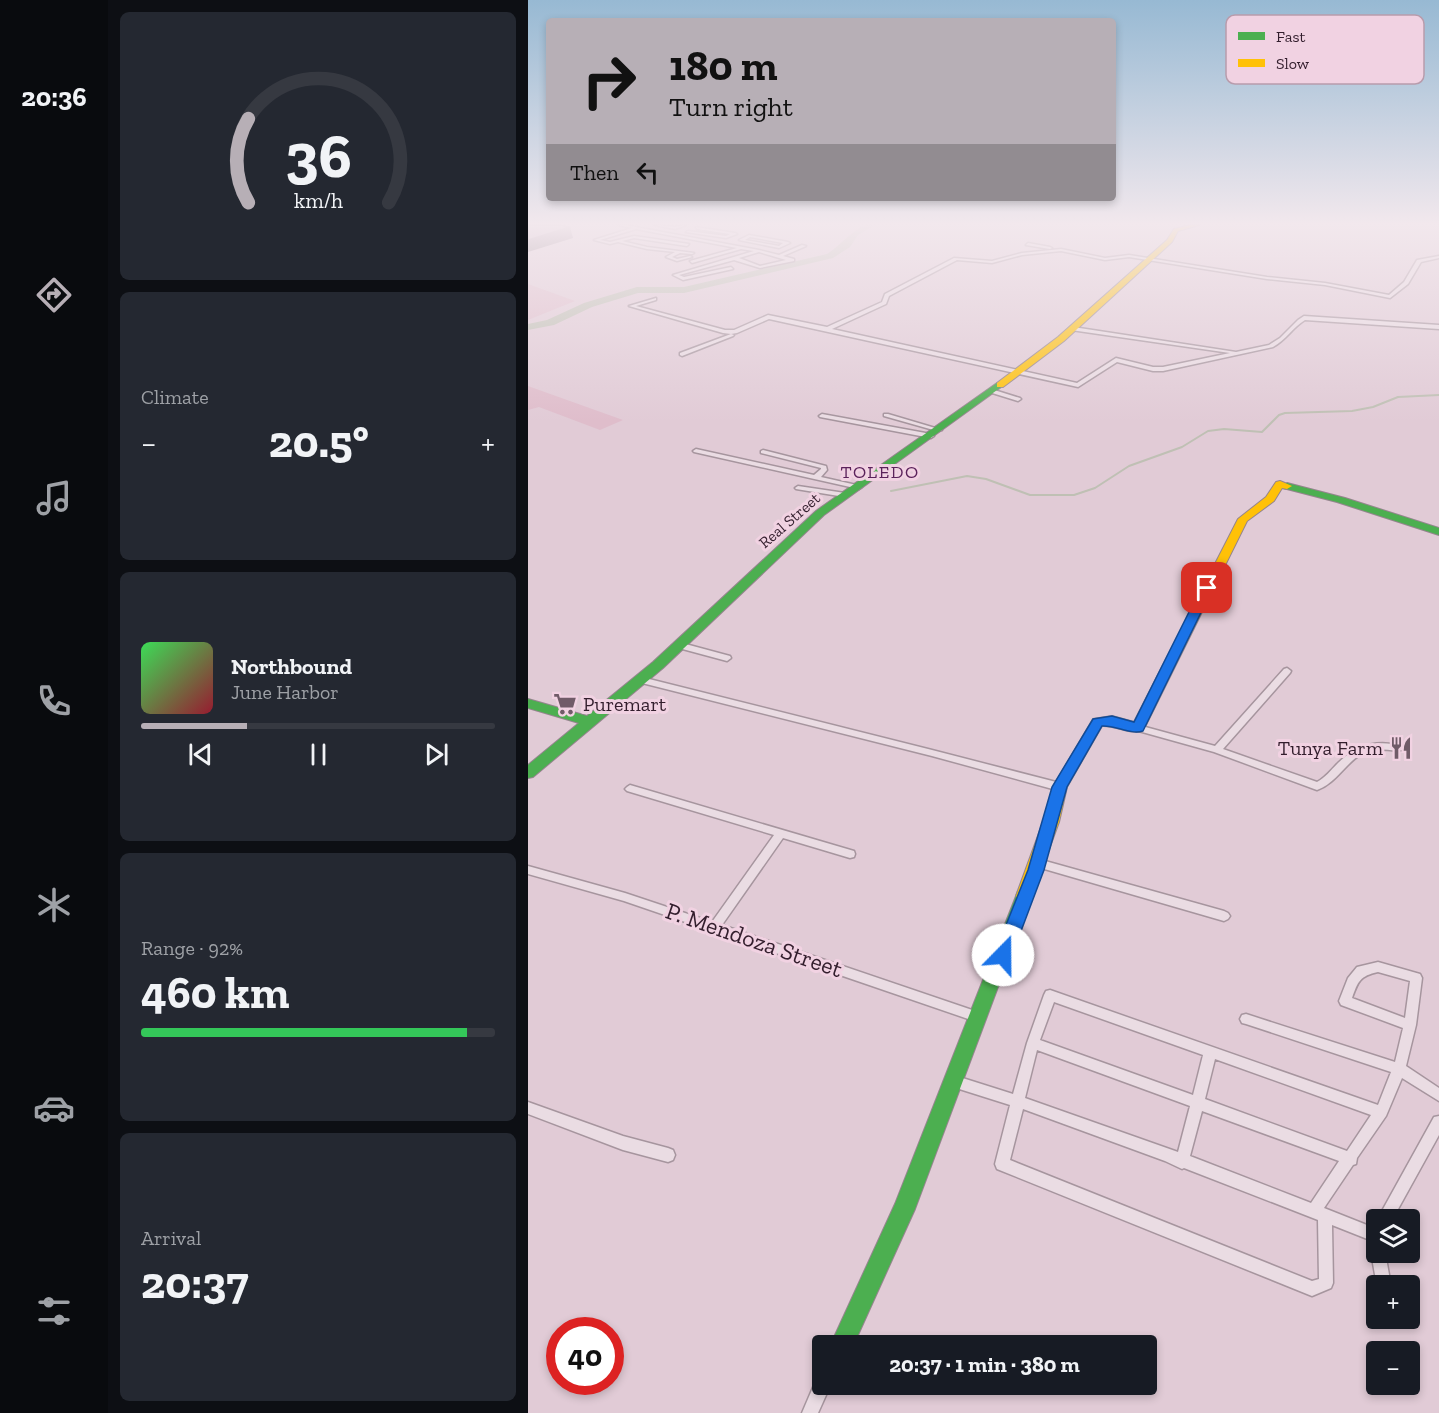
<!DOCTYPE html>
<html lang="en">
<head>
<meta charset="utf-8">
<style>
	:root { --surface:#171b24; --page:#242831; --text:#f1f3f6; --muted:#9ea1a6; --line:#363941; --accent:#b7afb6 }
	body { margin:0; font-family:"Zilla Slab",serif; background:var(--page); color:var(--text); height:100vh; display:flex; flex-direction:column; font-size:22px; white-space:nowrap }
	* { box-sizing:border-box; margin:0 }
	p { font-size:20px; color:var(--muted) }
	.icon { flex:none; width:33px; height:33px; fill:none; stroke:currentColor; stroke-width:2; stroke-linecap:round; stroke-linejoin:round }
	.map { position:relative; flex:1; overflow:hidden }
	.sheet { display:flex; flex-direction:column; gap:12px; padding:12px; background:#0d0f14; width:420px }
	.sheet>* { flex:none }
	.top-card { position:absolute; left:18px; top:18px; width:570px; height:183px; border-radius:6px; box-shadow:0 3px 9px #0003; background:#b7afb6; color:#111; overflow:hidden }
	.tools { position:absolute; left:838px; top:1209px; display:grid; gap:12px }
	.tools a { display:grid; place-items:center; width:54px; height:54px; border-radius:6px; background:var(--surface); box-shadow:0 3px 9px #0003; font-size:30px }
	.speed { position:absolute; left:18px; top:1317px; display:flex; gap:12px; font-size:30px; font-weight:700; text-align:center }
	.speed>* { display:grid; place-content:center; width:78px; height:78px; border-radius:50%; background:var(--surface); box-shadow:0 3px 9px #0003; line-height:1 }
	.speed .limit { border:9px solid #d22; background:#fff; color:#111 }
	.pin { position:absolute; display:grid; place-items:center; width:51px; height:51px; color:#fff; margin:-26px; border-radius:12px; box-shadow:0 3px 9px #0006 }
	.me { position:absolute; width:66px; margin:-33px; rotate:22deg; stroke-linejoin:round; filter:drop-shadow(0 0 4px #0008) }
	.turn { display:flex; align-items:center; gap:21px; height:126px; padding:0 24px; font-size:27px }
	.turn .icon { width:78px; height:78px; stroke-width:2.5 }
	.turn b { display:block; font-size:42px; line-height:51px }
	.then { display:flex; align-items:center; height:57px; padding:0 24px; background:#0003; gap:12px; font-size:22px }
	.big { font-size:45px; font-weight:800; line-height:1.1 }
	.sheet .tile { flex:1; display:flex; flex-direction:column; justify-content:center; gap:9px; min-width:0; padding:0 21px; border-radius:9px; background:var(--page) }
	.sheet .dial { align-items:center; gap:0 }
	.dial svg { height:156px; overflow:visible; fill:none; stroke:var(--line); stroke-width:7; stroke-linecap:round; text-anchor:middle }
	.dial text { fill:var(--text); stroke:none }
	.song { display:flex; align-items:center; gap:18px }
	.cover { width:72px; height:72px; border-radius:9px; background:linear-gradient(135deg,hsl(130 70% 55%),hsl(350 70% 35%)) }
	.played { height:6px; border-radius:3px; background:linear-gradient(90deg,var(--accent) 30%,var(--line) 30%) }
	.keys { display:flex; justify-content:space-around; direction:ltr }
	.heat { display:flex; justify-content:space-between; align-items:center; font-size:33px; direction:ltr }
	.charge { height:9px; border-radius:4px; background:linear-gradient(90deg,#34c759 92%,var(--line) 0) }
	.trip { position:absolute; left:284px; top:1335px; width:345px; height:60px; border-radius:6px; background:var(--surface); box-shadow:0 3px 9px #0003; font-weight:800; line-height:60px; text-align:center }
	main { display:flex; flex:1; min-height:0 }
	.tabs { display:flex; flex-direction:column; width:108px; justify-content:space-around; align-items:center; background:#090b0e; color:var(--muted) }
	.tabs .icon { width:42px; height:42px }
	.tabs .active { color:var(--accent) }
	.tabs b { font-size:27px; color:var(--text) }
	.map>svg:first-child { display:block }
	.farmland { fill:#dfbdcb }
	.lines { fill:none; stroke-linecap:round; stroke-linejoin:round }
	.stream { stroke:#bfc0b4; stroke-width:2 }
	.river { fill:#bfc0b4; fill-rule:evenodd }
	.street-casing { stroke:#a6959e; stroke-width:3 }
	.fast-casing { stroke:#95858e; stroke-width:2 }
	.slow-casing { stroke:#95858e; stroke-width:2 }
	.street { fill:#eadce3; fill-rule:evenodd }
	.fast { fill:#4caf50; fill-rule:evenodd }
	.slow { fill:#ffc107; fill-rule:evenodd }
	.shaded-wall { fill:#897984 }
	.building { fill:#c4adbc; stroke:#897984; stroke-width:1.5 }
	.route { fill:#1a73e8; stroke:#114b97; stroke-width:1.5 }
	.labels { text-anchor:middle; stroke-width:6; stroke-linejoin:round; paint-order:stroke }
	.far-street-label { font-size:16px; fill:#331e2d; stroke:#f1d2e2 }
	.far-quarter-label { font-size:18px; letter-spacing:1.5px; fill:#5b225b; stroke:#f1d2e2 }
	.poi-label { font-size:20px; fill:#331e2d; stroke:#f1d2e2; text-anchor:start }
	.near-street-label { font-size:24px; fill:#331e2d; stroke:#f1d2e2 }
	.key { fill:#f1d2e2; stroke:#b89cac; stroke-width:1.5 }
	.key-label { font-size:16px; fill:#331e2d }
</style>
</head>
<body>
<main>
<nav class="tabs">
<b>20:36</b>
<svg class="icon active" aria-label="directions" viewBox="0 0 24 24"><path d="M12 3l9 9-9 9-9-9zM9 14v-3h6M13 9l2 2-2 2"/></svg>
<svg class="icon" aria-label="music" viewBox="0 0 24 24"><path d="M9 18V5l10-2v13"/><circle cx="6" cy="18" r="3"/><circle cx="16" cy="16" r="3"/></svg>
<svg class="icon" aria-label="phone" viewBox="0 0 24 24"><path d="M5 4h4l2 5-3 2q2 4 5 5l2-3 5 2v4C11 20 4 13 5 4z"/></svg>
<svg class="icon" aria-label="climate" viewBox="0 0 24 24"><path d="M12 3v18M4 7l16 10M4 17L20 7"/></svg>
<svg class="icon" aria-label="car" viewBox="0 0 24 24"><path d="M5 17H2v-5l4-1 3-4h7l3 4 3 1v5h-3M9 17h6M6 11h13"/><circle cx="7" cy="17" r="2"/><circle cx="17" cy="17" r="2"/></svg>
<svg class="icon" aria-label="filters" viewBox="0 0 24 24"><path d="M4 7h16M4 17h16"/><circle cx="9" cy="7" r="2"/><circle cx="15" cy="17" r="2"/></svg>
</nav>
<section class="sheet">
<div class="tile dial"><svg viewBox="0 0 100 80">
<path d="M14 69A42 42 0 1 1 86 69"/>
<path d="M14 69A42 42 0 0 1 14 26" stroke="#b7afb6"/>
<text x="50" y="56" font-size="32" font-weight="700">36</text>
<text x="50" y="72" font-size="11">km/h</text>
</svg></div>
<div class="tile"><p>Climate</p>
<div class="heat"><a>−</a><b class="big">20.5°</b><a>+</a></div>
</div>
<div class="tile">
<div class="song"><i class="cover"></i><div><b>Northbound</b><p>June Harbor</p></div></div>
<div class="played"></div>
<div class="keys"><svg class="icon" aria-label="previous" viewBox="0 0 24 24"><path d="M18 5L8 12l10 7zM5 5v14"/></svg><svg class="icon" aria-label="pause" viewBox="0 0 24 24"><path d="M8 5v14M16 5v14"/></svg><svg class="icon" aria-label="next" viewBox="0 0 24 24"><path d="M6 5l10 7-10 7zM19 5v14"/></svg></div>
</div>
<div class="tile"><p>Range · 92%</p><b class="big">460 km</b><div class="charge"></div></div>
<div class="tile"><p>Arrival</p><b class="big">20:37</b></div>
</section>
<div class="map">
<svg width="911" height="1413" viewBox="0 0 911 1413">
	<rect width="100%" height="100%" fill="#e1cbd6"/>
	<!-- farmland -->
	<path class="farmland" d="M 0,284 L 47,301 L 0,320 Z
		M 0,386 L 53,405 L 95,420 L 72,430 L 11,407 L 0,410 Z"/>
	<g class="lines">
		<!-- stream -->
		<path class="stream" d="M 363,491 L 439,476 L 458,479 L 502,495 L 546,495 L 567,488 L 601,466 L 654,447 L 680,431 L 696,429 L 734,432 L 751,415 L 757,413 L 824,411 L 845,407 L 870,397 L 911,395"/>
		<!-- river -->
		<path class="river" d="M 337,225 L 347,225 L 330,235 L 322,247 L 305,258 L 156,293 L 110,293 L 64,307 L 26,325 L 0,330 L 0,324 L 19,320 L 56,303 L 109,287 L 156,287 L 299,254 C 313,245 322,232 337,225 Z"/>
		<!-- street casing -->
		<g class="street-casing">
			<path id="street" d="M 90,225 L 97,225 L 231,250 L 251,255 L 274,245 L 278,246 L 255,256 L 266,259 L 266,261 L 232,268 L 206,260 L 151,275 L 156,277 L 203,267 L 205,269 L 155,280 L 145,275 L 226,251 L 213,249 L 164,263 L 162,261 L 209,248 L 108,229 L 72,240 L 82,242 L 106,236 L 161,244 L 159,246 L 106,238 L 94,241 L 119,247 L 166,253 L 164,254 L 152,253 L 144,257 L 149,259 L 162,256 L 164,257 L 149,261 L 138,257 L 147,252 L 119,249 L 90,242 L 82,244 L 66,240 L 104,228 ZM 231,252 L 258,260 L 232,266 L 211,258 Z
				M 127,225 L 147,227 L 158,225 L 147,229 Z
				M 168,227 L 207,233 L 209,234 L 198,238 L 158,232 L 160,231 L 198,236 L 202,234 L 169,229 Z
				M 221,235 L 260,242 L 262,243 L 251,248 L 211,240 ZM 222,237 L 255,243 L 251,246 L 217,240 Z
				M 500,243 L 522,247 L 524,248 L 522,249 L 498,245 Z
				M 533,249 L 577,258 L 601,255 L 739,277 L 797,283 L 861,295 L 876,282 L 889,260 L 911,256 L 911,258 L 893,262 L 880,284 L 862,298 L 797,285 L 739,279 L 601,257 L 577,260 L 533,251 L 494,255 L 464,263 L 429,260 L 361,296 L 358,304 L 304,329 L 549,383 L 588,358 L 625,367 L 635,367 L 702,353 L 543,330 L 542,329 L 545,327 L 708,352 L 741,345 L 752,338 L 770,320 L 776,316 L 911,325 L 911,329 L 777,320 C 765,327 758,340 745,347 L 635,371 L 625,371 L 589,362 L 550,387 L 241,319 L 209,333 L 203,334 L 206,335 L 205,336 L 154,356 L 152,355 L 152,353 L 203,334 L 195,333 L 101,306 L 128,298 L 128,300 L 108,306 L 197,330 L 206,330 L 240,315 L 299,327 L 354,302 L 357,294 L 426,258 L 464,261 L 494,253 Z
				M 463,389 L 492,398 L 493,399 L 490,401 L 461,392 L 461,390 Z
				M 294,414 L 403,434 L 406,436 L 403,438 L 292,417 L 291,416 Z
				M 356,414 L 360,414 L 414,430 L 409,431 L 356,416 Z
				M 168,449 L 286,475 L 293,469 L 293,468 L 233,453 L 233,451 L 235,450 L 298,466 L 299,470 L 293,477 L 333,486 L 334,487 L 331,489 L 166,452 L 165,451 Z
				M 270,486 L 317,493 L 320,495 L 317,497 L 268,489 L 267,488 Z
				M 150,642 L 202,656 L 203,658 L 199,661 L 147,647 L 146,645 L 147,643 Z
				M 759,668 L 763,671 L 762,673 L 695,749 L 789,782 C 797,778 803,770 810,763 C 828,745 849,739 874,746 L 876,748 L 874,750 C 862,752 850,746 837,752 C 818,761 809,783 789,790 L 686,752 L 607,730 L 605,728 L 610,725 L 687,746 L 756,669 Z
				M 113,677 L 404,750 L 532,783 L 535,785 L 537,787 L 535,789 L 532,791 L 404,756 L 110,682 L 109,680 Z
				M 102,785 L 326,851 L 327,854 L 326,857 L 322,858 L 255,838 L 194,925 L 453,1013 L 455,1017 L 453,1021 L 449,1022 L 96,901 L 0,874 L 0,866 L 97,893 L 184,922 L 246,835 L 99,791 L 97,789 L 99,787 Z
				M 510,859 L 696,911 L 700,913 L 702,916 L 700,919 L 696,921 L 506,866 L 505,863 L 506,860 Z
				M 850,962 L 892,974 L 894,978 L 888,1025 L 878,1066 L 911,1088 L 911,1101 L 874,1078 L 858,1116 L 829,1158 L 828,1164 L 825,1165 L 796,1208 L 849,1229 L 849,1241 L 847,1242 L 804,1225 L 805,1283 L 803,1288 L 784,1296 L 469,1169 L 467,1164 L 482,1105 L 425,1087 L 420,1085 L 419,1081 L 420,1077 L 425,1075 L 485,1094 L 499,1043 L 516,995 L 518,991 L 522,990 L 850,1105 L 863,1072 L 718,1024 L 714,1023 L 712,1019 L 714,1015 L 718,1014 L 867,1062 L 875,1028 L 813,1005 L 811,1001 L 820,978 L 829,967 ZM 850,972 L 882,981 L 877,1018 L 824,998 C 830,981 832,976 850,972 ZM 526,1002 L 675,1055 L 665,1095 L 512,1040 ZM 509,1050 L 662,1106 L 650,1152 L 497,1098 ZM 687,1059 L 843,1115 L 819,1151 L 677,1099 ZM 495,1109 L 637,1161 L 654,1169 L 656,1168 L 790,1220 L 791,1279 L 784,1281 L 482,1160 ZM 674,1111 L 811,1161 L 783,1203 L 662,1156 Z
				M 0,1102 L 95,1136 L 140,1148 L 145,1150 L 147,1155 L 145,1160 L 140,1162 L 95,1150 L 0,1114 Z
				M 911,1116 L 911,1135 L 864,1220 L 849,1220 L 906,1117 Z
				M 849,1245 L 849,1252 L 857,1252 L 863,1286 L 849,1286 L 849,1287 L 849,1286 L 843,1252 L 845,1247 Z
				M 294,1376 L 294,1384 L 303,1384 L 290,1413 L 274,1413 L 289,1378 Z"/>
		</g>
		<!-- fast casing -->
		<g class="fast-casing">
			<path id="fast" d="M 469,383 L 476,385 L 296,515 L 135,668 L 5,777 L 0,778 L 0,765 L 51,723 L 0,708 L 0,699 L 59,716 L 125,662 L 288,511 Z
				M 759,483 L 817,498 L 911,528 L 911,535 L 809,502 L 755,488 L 754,486 Z
				M 496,889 L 502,891 L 504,896 L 387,1209 L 325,1346 L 302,1346 L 367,1204 L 488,896 L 490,891 Z"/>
		</g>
		<!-- slow casing -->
		<g class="slow-casing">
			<path id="slow" d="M 662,225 L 671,225 L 650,231 L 644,242 L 536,341 L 475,387 L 469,387 L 469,383 L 530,337 L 639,240 L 646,229 Z
				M 752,481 L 764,486 L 759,489 L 754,488 L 746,501 L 719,521 L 615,731 C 602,735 588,725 574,726 L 539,787 L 531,822 L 504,896 L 502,901 L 496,903 L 490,901 L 488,896 L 515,822 L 525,787 L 565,719 L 584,716 L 606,722 L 710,519 L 738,497 L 748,482 Z"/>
		</g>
		<!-- street -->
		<use href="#street" class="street"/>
		<!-- fast -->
		<use href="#fast" class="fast"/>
		<!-- slow -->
		<use href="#slow" class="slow"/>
	</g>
	<!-- shaded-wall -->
	<path class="shaded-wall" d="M 42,227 L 45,238 L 0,252 L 0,240 Z"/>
	<!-- building -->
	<path class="building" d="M 0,225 L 32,225 L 42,227 L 0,240 Z"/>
	<!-- sky -->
	<linearGradient id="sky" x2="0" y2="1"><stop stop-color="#97b9d3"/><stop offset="0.53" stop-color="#f2e8ed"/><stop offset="1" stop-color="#f2e8ed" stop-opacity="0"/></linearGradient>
	<rect width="911" height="422" fill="url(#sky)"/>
	<!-- route -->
	<path class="route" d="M 679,585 L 685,588 L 615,731 C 602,735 588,725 574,726 L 539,787 L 516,870 L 484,955 L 481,960 L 475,962 L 469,960 L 466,955 L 500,870 L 524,787 L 565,719 L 584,716 L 606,722 L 673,588 Z"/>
	<!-- icons -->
	<defs>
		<g id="supermarket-bare" transform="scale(1.8)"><path d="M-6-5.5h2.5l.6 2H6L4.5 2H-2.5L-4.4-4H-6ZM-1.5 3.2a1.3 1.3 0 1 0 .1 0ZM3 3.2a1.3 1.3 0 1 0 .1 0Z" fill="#705b68" stroke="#f1d2e2" stroke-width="2.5" paint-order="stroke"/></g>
		<g id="restaurant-bare" transform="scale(1.8)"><path d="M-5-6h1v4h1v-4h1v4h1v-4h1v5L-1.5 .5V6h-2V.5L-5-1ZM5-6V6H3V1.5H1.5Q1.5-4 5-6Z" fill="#705b68" stroke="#f1d2e2" stroke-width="2.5" paint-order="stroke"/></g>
	</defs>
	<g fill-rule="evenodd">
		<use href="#supermarket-bare" x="37" y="704"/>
		<use href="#restaurant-bare" x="873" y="748"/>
	</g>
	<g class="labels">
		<!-- far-street labels -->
		<g class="far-street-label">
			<text transform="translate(261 520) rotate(-41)" y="6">Real Street</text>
		</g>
		<!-- far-quarter labels -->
		<g class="far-quarter-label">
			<text x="352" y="478">TOLEDO</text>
		</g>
		<!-- poi labels -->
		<g class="poi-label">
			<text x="55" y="711">Puremart</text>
			<text x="855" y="755" text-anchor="end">Tunya Farm</text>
		</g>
		<!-- near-street labels -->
		<g class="near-street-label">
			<text transform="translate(226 940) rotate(19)" y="8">P. Mendoza Street</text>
		</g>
	</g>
	<!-- legend -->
	<rect x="698" y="15" width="198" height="69" rx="9" class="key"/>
	<rect x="710" y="32" width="27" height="8" fill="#4caf50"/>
	<rect x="710" y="59" width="27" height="8" fill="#ffc107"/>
	<g class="key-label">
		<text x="748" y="42">Fast</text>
		<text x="748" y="69">Slow</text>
	</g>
</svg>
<div class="tools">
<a><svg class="icon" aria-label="layers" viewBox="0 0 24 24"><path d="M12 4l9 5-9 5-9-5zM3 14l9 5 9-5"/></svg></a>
<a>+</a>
<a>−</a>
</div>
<div class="speed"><div class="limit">40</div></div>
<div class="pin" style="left:679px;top:588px;background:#d93025"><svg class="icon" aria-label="arrive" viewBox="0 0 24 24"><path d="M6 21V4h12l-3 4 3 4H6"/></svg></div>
<svg class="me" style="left:475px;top:955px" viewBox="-20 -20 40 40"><circle r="19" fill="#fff"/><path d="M0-13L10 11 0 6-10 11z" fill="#1a73e8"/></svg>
<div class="trip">20:37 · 1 min · 380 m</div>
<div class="top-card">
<div class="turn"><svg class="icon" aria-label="right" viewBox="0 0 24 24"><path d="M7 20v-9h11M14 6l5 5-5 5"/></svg><div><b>180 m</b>Turn right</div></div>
<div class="then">Then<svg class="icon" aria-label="left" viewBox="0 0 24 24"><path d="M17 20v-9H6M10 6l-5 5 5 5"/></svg></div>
</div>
</div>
</main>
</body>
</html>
